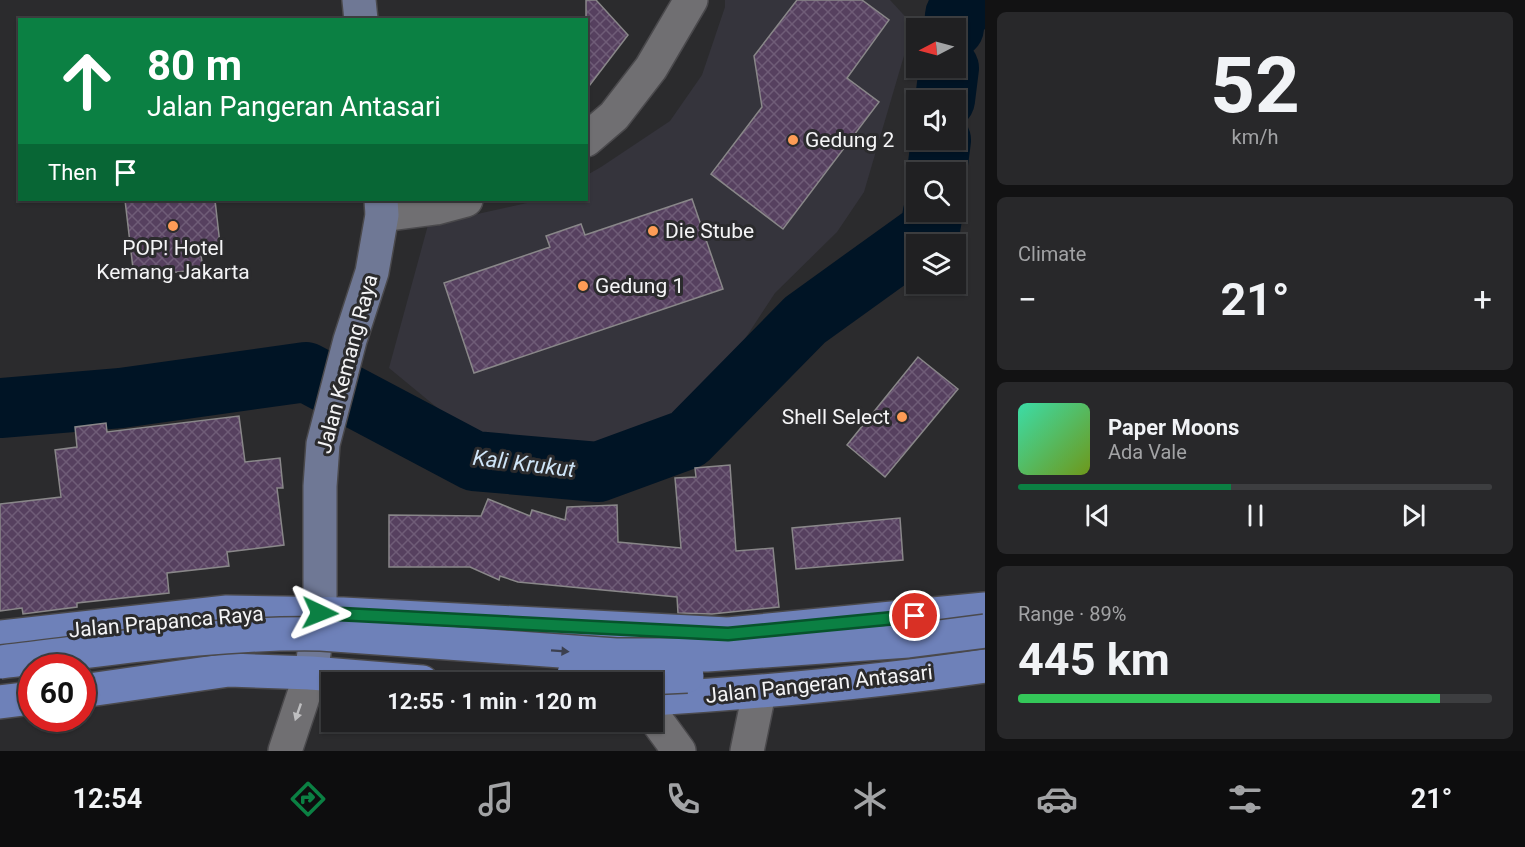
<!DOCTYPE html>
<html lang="en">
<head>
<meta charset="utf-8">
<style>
	:root { --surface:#202022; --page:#28282a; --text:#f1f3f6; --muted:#a2a3a5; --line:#3d3e40; --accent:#0b8043 }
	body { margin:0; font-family:Roboto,sans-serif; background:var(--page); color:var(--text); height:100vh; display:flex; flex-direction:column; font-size:22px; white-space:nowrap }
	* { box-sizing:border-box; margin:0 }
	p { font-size:20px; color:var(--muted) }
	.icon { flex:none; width:33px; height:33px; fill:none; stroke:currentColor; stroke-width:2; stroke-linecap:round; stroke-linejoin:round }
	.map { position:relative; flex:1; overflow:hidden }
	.sheet { display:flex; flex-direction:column; gap:12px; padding:12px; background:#121213; width:540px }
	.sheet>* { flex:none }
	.banner { position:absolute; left:18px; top:18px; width:570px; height:183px; border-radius:0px; box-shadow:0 2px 4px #0004,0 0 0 2px var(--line); background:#0b8043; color:#fff; overflow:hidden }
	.needle { width:39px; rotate:264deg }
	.fabs { position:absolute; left:906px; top:18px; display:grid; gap:12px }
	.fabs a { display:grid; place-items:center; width:60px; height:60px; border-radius:0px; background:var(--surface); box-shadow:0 2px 4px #0004,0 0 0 2px var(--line); font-size:30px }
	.speed { position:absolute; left:18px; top:654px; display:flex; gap:12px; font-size:30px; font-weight:700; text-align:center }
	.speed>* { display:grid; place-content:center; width:78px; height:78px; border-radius:50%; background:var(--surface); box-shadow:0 2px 4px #0004,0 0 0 2px var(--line); line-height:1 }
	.speed .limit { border:9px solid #d22; background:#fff; color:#111 }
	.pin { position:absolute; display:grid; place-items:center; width:51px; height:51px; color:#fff; margin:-26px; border:3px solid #fff; border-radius:50%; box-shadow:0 2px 6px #0007 }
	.me { position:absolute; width:66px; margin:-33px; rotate:92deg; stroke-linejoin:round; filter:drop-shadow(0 0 4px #0008) }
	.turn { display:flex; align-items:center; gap:21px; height:126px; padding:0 30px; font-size:27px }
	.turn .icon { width:78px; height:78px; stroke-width:2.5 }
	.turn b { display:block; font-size:42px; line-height:51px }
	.then { display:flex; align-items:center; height:57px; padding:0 30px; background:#0003; gap:12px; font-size:22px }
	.big { font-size:45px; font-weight:700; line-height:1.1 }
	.sheet .widget { flex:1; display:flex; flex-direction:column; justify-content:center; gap:9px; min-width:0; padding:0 21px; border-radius:9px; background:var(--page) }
	.sheet .dial { align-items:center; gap:0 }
	.dial b { font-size:78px; line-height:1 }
	.song { display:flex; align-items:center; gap:18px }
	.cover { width:72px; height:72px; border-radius:9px; background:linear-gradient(135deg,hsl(160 70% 55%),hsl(80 70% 35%)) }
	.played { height:6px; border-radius:3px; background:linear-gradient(90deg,var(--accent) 45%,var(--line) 45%) }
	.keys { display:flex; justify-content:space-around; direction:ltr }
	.heat { display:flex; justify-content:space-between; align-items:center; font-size:33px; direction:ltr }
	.charge { height:9px; border-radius:4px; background:linear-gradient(90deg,#34c759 89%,var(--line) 0) }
	.trip { position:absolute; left:321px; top:672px; width:342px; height:60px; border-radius:0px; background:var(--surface); box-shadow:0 2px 4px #0004,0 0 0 2px var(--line); font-weight:700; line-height:60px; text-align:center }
	.tabs { display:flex; height:96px; justify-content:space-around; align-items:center; background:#0d0d0e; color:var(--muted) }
	.tabs .icon { width:42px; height:42px }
	.tabs .current { color:var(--accent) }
	.tabs b { font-size:27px; color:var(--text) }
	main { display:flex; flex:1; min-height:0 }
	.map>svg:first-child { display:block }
	.built { fill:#35343c }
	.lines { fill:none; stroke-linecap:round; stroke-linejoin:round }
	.river { stroke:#001425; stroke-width:60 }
	.building { fill:url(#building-cross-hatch); stroke:#898789; stroke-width:1.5 }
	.street-casing { stroke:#4a494c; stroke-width:36 }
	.secondary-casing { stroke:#4a494c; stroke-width:36 }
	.primary-casing { stroke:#4a494c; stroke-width:36 }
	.street { stroke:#706f72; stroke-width:33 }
	.secondary { stroke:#6f7895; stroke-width:33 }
	.primary { stroke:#6e81b9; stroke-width:33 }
	.primary-bridge-casing { stroke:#4a494c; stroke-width:36; stroke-linecap:butt }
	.primary-bridge { stroke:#6e81b9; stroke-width:33 }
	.oneway { fill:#3c4050 }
	.oneway2 { fill:#bfbfc1 }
	.route-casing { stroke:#07532c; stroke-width:15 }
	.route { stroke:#0b8043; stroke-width:10 }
	.poi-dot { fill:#fd9c56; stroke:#2b2b2d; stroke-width:2 }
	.labels { text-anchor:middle; stroke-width:6; stroke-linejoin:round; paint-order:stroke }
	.poi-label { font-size:21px; fill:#f4f4f6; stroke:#2b2b2d; text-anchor:start }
	.street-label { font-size:21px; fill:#f4f4f6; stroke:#2b2b2d }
	.water-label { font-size:22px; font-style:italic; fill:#cfe5f8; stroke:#2b2b2d }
</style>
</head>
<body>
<main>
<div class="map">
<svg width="985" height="751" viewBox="0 0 985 751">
	<defs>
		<pattern id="building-cross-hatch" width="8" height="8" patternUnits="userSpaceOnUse" patternTransform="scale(1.5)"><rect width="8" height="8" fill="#56405f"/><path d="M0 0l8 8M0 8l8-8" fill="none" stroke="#6f5c77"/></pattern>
	</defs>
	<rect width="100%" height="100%" fill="#2b2b2d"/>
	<!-- built -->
	<path class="built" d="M 725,0 L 890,0 L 913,25 L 864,192 L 837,232 L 775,293 L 699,409 L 671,429 L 615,441 L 525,444 L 463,429 L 389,368 L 428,225 L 540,200 L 586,200 L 587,175 L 601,167 L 670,121 L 702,75 L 725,7 Z"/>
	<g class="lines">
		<!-- river -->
		<path class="river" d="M 954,28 L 955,15 L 973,0
			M 945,100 L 949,68
			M 937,172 L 941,140
			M 0,408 L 121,398 L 306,372 L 474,461 L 598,472 L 688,439 L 805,320 L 930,230 L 933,212"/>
	</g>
	<!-- building -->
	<path class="building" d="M 586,0 L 596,0 L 628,35 L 586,90 Z
		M 797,0 L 862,0 L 889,20 L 847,78 L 879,102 L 783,229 L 711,174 L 762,107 L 754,56 Z
		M 692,199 L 723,289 L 474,373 L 444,283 L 550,247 L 546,236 L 581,224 L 585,235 Z
		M 125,200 L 215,200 L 221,253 L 201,255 L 203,269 L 134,277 Z
		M 918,357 L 958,389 L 885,477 L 847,445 Z
		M 239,416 L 245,462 L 280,458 L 283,488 L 277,488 L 284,545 L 227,552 L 229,566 L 167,573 L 169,593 L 77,603 L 77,607 L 23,614 L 22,608 L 0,611 L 0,504 L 61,497 L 55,450 L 77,447 L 75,427 L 106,423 L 107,432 Z
		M 730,465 L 736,551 L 773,548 L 779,607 L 712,614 L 678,613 L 677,597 L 518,582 L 500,576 L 499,580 L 470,567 L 389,567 L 389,515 L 481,516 L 488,499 L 530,516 L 532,510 L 565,520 L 567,507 L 617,505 L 618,542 L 681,548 L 675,478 L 696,477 L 695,468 Z
		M 900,518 L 903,560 L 796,569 L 792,528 Z"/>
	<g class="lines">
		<!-- street casing -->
		<g class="street-casing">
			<path id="street" d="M 586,140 L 614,116 L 651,68 L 691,0
				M 382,215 L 436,208 L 466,200
				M 652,714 L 679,751
				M 285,751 L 311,673
				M 747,751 L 759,693"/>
		</g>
		<!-- secondary casing -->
		<g class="secondary-casing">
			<path id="secondary" d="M 359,0 L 361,20
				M 311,673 L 320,613 L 320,486 L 323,444 L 350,340 L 372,272 L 382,215 L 381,200"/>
		</g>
		<!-- primary casing -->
		<g class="primary-casing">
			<path id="primary" d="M 0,637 L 227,612 L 343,614 L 728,634 L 985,609
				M 82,691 L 229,670 L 311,673 L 422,682
				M 652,699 C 764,692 874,682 985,666
				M 0,702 L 32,698"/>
		</g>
		<!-- street -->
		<use href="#street" class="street"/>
		<!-- secondary -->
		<use href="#secondary" class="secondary"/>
		<!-- primary -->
		<use href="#primary" class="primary"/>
		<!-- primary-bridge casing -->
		<g class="primary-bridge-casing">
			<path id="primary-bridge" d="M 0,662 C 107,650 213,632 321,634 L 616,655 L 707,655 L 908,641 L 985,631
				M 574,674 L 625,679 L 687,676"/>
		</g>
		<!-- primary-bridge -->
		<use href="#primary-bridge" class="primary-bridge"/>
	</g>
	<!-- one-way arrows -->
	<defs><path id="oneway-solid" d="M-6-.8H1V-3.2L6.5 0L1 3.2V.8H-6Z" transform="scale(1.5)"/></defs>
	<use class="oneway" href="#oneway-solid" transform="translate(560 651) rotate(4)"/>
	<use class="oneway2" href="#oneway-solid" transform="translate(298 712) rotate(109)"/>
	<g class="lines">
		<!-- route casing -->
		<g class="route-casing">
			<path id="route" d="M 320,613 L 728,634 L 915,616"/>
		</g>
		<!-- route -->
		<use href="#route" class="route"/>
	</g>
	<!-- markers -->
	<g class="poi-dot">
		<circle cx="793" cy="140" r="6"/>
		<circle cx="173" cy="226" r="6"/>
		<circle cx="653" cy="231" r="6"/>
		<circle cx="583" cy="286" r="6"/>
		<circle cx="902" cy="417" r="6"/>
	</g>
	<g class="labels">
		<!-- poi labels -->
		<g class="poi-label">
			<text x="805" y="147">Gedung 2</text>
			<text x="665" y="238">Die Stube</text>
			<text x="173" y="255" text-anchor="middle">POP! Hotel<tspan x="173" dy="24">Kemang Jakarta</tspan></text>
			<text x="595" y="293">Gedung 1</text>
			<text x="890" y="424" text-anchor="end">Shell Select</text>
		</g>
		<!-- street labels -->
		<g class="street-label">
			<text transform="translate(347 364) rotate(-75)" y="7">Jalan Kemang Raya</text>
			<text transform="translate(166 622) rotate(-5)" y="7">Jalan Prapanca Raya</text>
			<text transform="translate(819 684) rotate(-6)" y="7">Jalan Pangeran Antasari</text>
		</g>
		<!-- water labels -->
		<g class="water-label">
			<text transform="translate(524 463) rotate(7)" y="8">Kali Krukut</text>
		</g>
	</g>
</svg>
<div class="fabs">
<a><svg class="needle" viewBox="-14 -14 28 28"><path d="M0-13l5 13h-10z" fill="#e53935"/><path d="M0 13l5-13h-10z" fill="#a2a3a5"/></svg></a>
<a><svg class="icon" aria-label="sound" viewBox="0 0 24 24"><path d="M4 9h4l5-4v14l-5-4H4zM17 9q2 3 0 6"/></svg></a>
<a><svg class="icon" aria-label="search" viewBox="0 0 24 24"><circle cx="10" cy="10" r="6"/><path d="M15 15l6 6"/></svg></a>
<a><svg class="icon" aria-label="layers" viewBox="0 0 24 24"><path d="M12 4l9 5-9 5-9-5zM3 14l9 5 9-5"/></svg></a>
</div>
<div class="speed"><div class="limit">60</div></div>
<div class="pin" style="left:915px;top:616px;background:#d93025"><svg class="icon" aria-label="arrive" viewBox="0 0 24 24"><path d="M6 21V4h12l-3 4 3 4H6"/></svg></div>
<svg class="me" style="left:320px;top:613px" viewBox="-20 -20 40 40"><path d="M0-17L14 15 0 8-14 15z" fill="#0b8043" stroke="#fff" stroke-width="4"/></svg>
<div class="trip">12:55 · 1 min · 120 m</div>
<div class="banner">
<div class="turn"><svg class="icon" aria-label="ahead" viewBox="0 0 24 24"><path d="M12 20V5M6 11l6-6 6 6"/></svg><div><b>80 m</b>Jalan Pangeran Antasari</div></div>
<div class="then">Then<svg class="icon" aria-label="arrive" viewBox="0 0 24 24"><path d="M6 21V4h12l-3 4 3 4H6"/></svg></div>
</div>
</div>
<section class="sheet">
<div class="widget dial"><b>52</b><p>km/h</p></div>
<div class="widget"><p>Climate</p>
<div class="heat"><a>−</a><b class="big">21°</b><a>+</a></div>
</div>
<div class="widget">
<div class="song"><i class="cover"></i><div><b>Paper Moons</b><p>Ada Vale</p></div></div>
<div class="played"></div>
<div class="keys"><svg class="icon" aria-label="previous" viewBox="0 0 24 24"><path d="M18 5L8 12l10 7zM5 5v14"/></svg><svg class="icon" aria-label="pause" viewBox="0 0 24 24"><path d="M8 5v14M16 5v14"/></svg><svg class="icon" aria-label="next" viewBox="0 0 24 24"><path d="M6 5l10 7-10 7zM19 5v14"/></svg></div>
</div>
<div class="widget"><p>Range · 89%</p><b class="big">445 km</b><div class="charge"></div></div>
</section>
</main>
<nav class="tabs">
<b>12:54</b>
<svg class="icon current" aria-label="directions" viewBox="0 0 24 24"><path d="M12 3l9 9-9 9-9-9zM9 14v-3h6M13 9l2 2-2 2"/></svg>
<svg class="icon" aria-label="music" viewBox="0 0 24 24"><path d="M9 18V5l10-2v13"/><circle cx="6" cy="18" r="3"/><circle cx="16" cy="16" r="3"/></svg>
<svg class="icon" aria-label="phone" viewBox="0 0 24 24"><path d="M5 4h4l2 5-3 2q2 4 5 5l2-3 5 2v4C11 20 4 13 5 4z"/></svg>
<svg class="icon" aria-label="climate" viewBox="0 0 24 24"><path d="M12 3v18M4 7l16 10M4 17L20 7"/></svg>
<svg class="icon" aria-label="car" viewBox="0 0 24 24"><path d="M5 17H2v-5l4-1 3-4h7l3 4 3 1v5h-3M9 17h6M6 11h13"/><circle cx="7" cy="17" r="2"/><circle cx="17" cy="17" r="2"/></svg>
<svg class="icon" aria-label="filters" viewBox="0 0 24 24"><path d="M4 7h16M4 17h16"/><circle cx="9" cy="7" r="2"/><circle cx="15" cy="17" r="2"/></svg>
<b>21°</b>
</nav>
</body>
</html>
